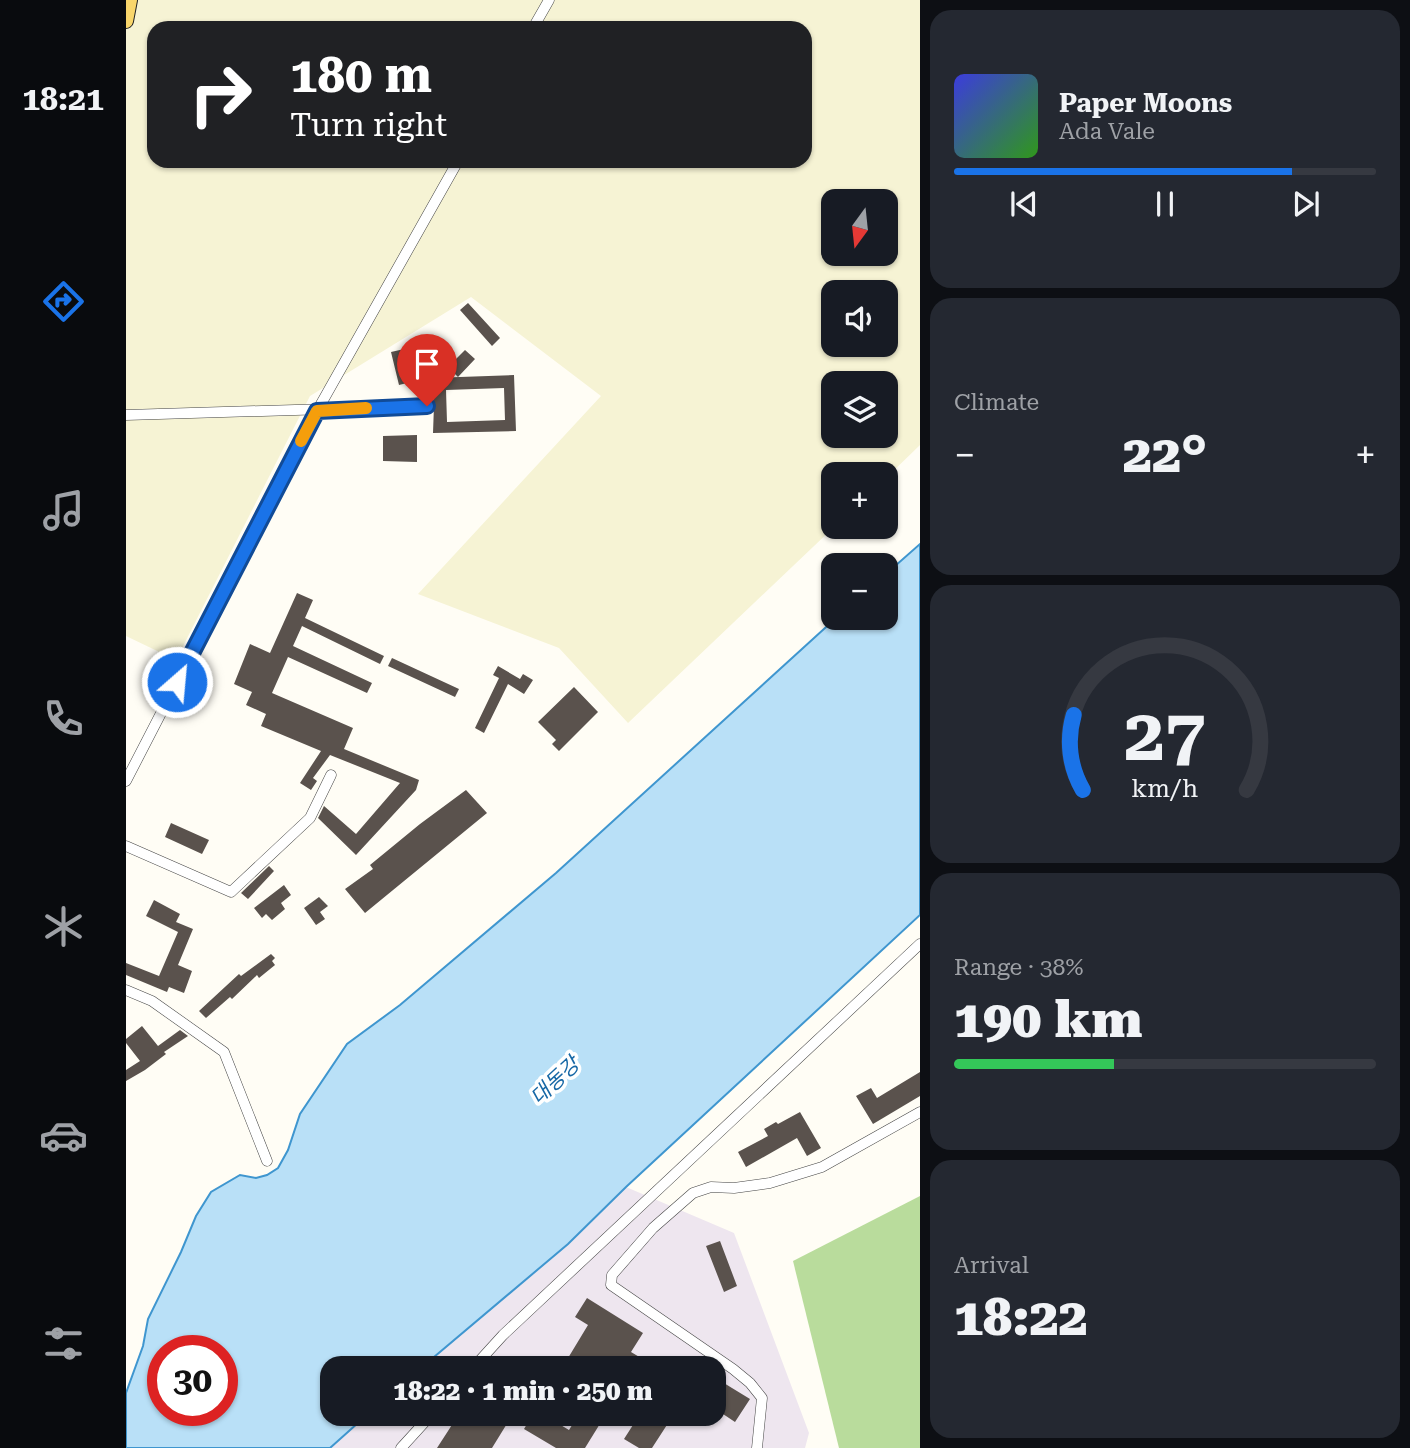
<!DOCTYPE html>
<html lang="en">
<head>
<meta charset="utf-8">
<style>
	:root { --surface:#171b24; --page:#242831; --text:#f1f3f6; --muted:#9ea1a6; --line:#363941; --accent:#1a73e8 }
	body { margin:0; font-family:"Roboto Serif","Noto Sans KR",serif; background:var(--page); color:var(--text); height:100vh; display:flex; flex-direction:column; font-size:26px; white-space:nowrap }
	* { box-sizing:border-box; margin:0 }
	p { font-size:23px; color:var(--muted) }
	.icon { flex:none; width:38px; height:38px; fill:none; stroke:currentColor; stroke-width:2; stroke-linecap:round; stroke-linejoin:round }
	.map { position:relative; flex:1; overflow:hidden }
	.side { display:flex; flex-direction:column; gap:10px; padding:10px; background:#0d0f14; width:490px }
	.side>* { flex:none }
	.banner { position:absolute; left:21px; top:21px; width:665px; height:147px; border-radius:21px; box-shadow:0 2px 5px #0004; background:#202124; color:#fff; overflow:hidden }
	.needle { width:46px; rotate:195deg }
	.fabs { position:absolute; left:695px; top:189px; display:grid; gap:14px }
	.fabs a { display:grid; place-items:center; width:77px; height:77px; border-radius:14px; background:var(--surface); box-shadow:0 2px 5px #0004; font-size:35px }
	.speed { position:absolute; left:21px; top:1335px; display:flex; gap:14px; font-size:35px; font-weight:700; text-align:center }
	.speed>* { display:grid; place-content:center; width:91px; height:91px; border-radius:50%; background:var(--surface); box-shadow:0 2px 5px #0004; line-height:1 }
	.speed .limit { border:10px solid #d22; background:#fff; color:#111 }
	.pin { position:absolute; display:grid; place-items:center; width:60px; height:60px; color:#fff; margin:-72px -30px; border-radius:50% 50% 50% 0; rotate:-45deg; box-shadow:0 0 7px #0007 }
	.pin .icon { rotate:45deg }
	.me { position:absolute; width:77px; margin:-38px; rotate:27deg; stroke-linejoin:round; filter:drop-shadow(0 0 5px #0008) }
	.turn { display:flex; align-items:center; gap:24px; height:147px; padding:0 28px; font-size:32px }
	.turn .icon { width:91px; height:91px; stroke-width:2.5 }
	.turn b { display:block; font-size:49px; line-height:60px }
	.big { font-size:52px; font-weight:800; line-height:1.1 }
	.side .widget { flex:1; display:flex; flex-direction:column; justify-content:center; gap:10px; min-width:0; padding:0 24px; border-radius:21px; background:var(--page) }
	.side .dial { align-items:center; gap:0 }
	.dial svg { height:182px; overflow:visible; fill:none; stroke:var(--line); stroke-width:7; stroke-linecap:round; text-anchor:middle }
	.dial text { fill:var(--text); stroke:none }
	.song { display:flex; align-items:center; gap:21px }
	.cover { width:84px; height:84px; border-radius:10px; background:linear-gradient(135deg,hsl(240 70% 55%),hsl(110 70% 35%)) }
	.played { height:7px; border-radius:4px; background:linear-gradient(90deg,var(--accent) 80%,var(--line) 80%) }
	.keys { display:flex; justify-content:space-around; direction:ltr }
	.heat { display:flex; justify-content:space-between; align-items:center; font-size:38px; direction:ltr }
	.charge { height:10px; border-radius:5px; background:linear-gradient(90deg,#34c759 38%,var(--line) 0) }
	.trip { position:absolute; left:194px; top:1356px; width:406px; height:70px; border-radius:21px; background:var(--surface); box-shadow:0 2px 5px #0004; font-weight:800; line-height:70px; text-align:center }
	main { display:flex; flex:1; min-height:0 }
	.menu { display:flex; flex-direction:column; width:126px; justify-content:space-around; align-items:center; background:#090b0e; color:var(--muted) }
	.menu .icon { width:49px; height:49px }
	.menu .selected { color:var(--accent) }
	.menu b { font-size:32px; color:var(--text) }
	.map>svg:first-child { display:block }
	.industrial { fill:#eee6ef }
	.farmland { fill:#f6f3d4; fill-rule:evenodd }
	.forest { fill:#b9dc9c }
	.water { fill:#b9e0f7; stroke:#3f96cf; stroke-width:2; fill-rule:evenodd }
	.building { fill:#5a524d; fill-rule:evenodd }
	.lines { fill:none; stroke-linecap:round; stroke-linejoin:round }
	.street-casing { stroke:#444; stroke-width:11 }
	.primary-casing { stroke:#222; stroke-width:16 }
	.street { stroke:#fff; stroke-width:10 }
	.primary { stroke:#f9d66b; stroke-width:14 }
	.route-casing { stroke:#114b97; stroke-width:18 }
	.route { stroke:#1a73e8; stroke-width:12 }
	.slow { stroke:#f59e0b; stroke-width:12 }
	.labels { text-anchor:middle; stroke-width:7; stroke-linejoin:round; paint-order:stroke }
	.water-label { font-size:21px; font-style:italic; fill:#1768a6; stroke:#fff }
</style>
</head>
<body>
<main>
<nav class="menu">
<b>18:21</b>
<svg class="icon selected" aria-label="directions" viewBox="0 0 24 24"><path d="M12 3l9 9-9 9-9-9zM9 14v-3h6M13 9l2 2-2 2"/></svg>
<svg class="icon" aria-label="music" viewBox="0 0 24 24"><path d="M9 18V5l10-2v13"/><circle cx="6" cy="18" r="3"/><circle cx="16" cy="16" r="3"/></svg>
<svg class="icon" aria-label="phone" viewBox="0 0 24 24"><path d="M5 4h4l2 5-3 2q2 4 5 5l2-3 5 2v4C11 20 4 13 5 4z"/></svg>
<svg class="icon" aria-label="climate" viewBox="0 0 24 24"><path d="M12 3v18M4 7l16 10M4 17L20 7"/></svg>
<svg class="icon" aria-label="car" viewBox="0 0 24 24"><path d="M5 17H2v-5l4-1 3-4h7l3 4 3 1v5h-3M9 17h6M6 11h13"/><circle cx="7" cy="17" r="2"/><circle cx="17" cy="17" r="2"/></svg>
<svg class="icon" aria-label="filters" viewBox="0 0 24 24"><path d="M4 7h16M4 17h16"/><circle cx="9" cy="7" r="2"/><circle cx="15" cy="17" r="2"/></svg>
</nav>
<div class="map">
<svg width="794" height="1448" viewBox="0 0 794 1448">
	<rect width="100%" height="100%" fill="#fffdf5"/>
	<!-- industrial -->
	<path class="industrial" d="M 500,1187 L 608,1233 L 683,1433 L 679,1448 L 204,1448 L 242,1414 L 588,1414 L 588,1368 L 295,1368 L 442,1244 Z"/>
	<!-- farmland -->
	<path class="farmland" d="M 0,0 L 794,0 L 794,445 L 760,478 L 760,474 L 707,474 L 708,527 L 502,723 L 433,648 L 292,594 L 475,396 L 345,297 L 184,396 L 50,660 L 0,636 ZM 28,28 L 679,28 L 679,161 L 28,161 ZM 707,201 L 760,201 L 760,254 L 707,254 ZM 707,292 L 760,292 L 760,345 L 707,345 ZM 707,383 L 760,383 L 760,436 L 707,436 Z"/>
	<!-- forest -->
	<path class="forest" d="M 794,1196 L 794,1448 L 713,1448 L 667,1261 Z"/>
	<!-- water -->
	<path class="water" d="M 794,544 L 794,915 L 500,1187 L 442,1244 L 295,1368 L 206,1368 L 206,1414 L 242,1414 L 204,1448 L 0,1448 L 0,1393 L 17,1346 L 22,1319 L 55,1252 L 70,1216 L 85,1192 L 114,1175 L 130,1178 L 141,1175 L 152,1168 L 162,1150 L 174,1114 L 221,1044 L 274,1005 L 430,873 L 710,618 L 760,618 L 760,574 ZM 96,1351 L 96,1410 L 37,1410 L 37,1351 Z"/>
	<!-- building -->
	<path class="building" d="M 342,303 L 374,338 L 366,346 L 334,310 Z
		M 287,347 L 297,379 L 273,385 L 265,352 Z
		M 339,350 L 349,359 L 332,377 L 322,367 Z
		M 388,375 L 390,431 L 307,433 L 308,405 L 305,378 ZM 378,388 L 379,420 L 321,422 L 320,390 Z
		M 291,435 L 291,462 L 257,461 L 257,436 Z
		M 171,593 L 187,600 L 179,618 L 258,656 L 254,664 L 176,626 L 167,646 L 246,683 L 241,693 L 162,657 L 146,693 L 227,728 L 218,749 L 293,780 L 290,790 L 230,855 L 192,818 L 198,806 L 230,834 L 274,783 L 204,755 L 187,778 L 191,781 L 185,790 L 174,783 L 195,751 L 135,726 L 140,714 L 120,705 L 126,692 L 108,684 L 124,644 L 144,653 Z
		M 266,658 L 333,689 L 329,697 L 262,666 Z
		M 372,666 L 394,679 L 397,674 L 407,680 L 398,694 L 382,684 L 358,733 L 349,728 L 373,678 L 367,675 Z
		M 448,687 L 472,712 L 433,751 L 426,744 L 430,740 L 412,722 Z
		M 340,790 L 361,813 L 239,913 L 219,889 L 247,869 L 244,865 L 294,824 Z
		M 45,823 L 83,840 L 76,854 L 39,837 Z
		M 143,866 L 148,871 L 122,899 L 115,893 Z
		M 158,885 L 165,895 L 155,903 L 159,909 L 146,920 L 140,914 L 136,918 L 128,908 Z
		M 193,897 L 202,906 L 194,912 L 199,919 L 190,925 L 178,908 Z
		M 28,900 L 54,914 L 50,922 L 67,929 L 52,965 L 66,971 L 58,993 L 43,987 L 41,992 L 0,975 L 0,963 L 33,976 L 52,932 L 20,916 Z
		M 145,954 L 149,958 L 146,961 L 149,965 L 133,978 L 131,975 L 106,999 L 104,997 L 80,1018 L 73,1011 L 113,974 L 115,976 Z
		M 16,1026 L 32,1046 L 54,1030 L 62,1036 L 38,1052 L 40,1054 L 19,1070 L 0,1081 L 0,1070 L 14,1061 L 0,1043 L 0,1039 Z
		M 794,1072 L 794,1096 L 747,1124 L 730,1096 L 745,1088 L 751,1098 Z
		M 674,1112 L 695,1148 L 681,1156 L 671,1138 L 620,1167 L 612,1152 L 642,1136 L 638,1129 L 650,1122 L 652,1124 Z
		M 594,1241 L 611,1286 L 598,1292 L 580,1246 Z
		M 461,1298 L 517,1333 L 505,1352 L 515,1358 L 508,1368 L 475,1368 L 465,1362 L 461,1368 L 436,1368 L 462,1325 L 449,1317 Z
		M 588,1377 L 624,1399 L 609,1422 L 588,1408 Z
		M 333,1414 L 348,1414 L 355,1418 L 358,1414 L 387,1414 L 366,1448 L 311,1448 Z
		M 407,1414 L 433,1414 L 428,1421 L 443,1430 L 453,1414 L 480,1414 L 459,1448 L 430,1448 L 398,1429 Z
		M 514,1414 L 548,1414 L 526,1448 L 513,1448 L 498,1439 Z"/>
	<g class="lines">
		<!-- street casing -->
		<g class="street-casing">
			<path id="street" d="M 407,28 L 423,0
				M 0,415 L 301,406
				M 0,781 L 191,411 L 332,161
				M 0,846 L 105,892 L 184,818 L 205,775
				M 0,990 L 26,1001 L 98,1052 L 141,1161
				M 347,1368 L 377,1335 L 794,944
				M 275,1448 L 306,1414
				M 631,1448 L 636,1398 L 624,1383 L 607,1369 L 485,1285 L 486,1275 L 527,1228 L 567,1193 L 585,1187 L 608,1188 L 644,1183 L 696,1167 L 794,1112"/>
		</g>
		<!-- primary casing -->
		<g class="primary-casing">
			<path id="primary" d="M 0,21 L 4,0"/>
		</g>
		<!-- street -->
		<use href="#street" class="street"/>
		<!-- primary -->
		<use href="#primary" class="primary"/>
	</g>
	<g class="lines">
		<!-- route casing -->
		<g class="route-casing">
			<path id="route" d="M 51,682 L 191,411 L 301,406"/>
		</g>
		<!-- route -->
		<use href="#route" class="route"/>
		<!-- slow -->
		<path class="slow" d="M 175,441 L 191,411 L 240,408"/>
	</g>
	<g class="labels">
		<!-- water labels -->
		<g class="water-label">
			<text transform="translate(429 1081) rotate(-43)" y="7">대동강</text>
		</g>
	</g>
</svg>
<div class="fabs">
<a><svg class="needle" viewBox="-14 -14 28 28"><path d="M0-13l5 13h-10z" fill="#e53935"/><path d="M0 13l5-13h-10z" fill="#9ea1a6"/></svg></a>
<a><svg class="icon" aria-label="sound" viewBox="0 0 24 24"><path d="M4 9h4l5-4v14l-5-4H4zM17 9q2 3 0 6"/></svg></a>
<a><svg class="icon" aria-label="layers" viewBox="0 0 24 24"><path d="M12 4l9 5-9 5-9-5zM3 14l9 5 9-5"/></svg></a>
<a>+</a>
<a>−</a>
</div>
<div class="speed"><div class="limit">30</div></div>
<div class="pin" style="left:301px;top:406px;background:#d93025"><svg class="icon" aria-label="arrive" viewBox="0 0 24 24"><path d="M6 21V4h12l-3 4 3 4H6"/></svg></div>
<svg class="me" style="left:51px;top:682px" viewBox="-20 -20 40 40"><circle r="17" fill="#1a73e8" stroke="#fff" stroke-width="3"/><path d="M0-11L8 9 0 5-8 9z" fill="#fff"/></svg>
<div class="trip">18:22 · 1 min · 250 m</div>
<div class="banner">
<div class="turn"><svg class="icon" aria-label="right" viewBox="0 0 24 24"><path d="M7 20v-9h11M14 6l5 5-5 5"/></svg><div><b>180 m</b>Turn right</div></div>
</div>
</div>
<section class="side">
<div class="widget">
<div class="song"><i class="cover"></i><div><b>Paper Moons</b><p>Ada Vale</p></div></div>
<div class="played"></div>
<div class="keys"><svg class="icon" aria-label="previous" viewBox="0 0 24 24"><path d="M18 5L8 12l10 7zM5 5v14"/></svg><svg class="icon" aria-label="pause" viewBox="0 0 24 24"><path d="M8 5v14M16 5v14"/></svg><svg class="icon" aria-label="next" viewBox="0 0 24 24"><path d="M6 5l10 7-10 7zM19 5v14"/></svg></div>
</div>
<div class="widget"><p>Climate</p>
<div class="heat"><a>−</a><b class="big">22°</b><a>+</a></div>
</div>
<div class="widget dial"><svg viewBox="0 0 100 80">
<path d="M14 69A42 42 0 1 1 86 69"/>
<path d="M14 69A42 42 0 0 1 10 36" stroke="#1a73e8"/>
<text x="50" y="56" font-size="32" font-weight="700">27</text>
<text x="50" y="72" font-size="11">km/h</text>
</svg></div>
<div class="widget"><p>Range · 38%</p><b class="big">190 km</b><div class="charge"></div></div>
<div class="widget"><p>Arrival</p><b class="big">18:22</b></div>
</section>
</main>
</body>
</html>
